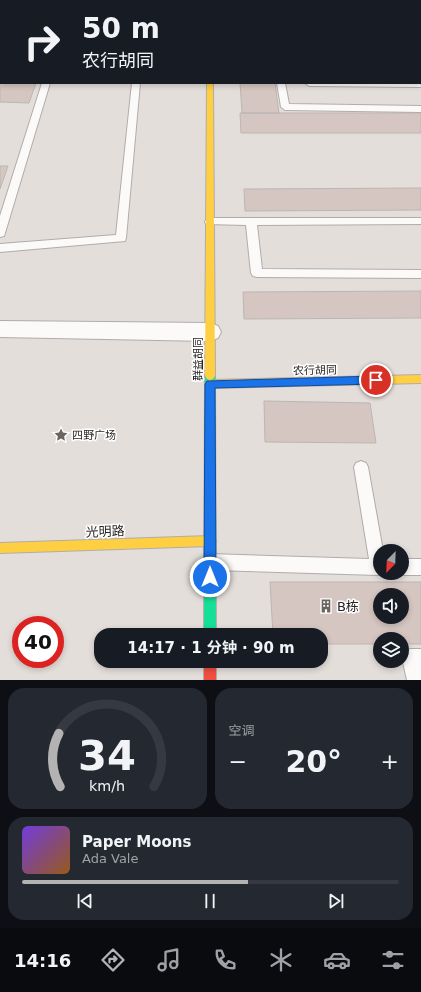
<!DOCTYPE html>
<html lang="zh">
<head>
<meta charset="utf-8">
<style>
	:root { --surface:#171b24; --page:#242831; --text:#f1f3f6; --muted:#9ea1a6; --line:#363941; --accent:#b4b3b3 }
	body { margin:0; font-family:"DejaVu Sans","Noto Sans SC",sans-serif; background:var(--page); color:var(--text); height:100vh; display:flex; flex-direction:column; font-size:15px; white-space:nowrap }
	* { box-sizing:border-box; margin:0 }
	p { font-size:13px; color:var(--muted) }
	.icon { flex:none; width:22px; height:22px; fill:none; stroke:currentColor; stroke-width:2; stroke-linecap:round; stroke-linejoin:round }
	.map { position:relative; height:680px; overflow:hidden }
	.panel { display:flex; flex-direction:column; gap:8px; padding:8px; background:#0d0f14; flex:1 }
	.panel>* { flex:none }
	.top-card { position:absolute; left:0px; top:0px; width:421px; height:84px; box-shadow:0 2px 6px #0003; background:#171b24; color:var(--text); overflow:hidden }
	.needle { width:26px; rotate:203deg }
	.controls { position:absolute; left:373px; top:544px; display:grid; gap:8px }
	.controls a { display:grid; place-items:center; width:36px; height:36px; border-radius:50%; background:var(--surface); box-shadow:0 2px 6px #0003; font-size:20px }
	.speed { position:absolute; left:12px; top:616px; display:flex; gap:8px; font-size:20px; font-weight:700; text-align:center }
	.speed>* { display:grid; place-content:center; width:52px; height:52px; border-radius:50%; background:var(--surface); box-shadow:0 2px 6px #0003; line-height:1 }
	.speed .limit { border:6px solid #d22; background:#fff; color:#111 }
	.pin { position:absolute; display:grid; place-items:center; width:34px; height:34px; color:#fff; margin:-17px; border:2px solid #fff; border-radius:50%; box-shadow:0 1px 4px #0007 }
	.me { position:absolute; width:44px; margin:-22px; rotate:0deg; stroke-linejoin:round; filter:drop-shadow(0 0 3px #0008) }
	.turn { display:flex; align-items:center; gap:14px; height:84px; padding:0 16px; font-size:18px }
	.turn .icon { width:52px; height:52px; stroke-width:2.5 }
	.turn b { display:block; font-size:28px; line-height:34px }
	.big { font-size:30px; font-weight:700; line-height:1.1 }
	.panel .card { flex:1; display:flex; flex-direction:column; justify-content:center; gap:6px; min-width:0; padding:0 14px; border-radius:16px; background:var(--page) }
	.panel .dial { align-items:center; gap:0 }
	.dial svg { height:104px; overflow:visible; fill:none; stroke:var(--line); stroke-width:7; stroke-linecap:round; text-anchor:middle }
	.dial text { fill:var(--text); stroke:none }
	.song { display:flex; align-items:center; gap:12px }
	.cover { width:48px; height:48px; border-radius:6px; background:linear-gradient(135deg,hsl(260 70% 55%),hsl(30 70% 35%)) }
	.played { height:4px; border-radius:2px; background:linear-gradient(90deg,var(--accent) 60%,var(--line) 60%) }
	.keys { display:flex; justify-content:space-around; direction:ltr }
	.heat { display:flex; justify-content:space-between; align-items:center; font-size:22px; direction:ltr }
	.panel .tiles { flex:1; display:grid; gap:8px; grid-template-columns:1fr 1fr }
	.card:last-child { grid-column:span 2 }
	.trip { position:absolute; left:94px; top:628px; width:234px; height:40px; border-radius:16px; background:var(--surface); box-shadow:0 2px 6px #0003; font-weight:700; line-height:40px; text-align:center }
	.tabs { display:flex; height:64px; justify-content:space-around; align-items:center; background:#090b0e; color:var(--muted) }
	.tabs .icon { width:28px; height:28px }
	.tabs .current { color:var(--accent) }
	.tabs b { font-size:18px; color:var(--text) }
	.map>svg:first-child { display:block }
	.building { fill:#d6c6c1; stroke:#bbb6b4; fill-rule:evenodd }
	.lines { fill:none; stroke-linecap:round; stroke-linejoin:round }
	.lane-casing { stroke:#b1acaa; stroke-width:2 }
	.street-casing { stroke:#b1acaa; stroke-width:2 }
	.fast-casing { stroke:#b1acaa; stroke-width:2 }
	.slow-casing { stroke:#b1acaa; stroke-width:2 }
	.jam-casing { stroke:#b1acaa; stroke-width:2 }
	.lane { fill:#fbfaf9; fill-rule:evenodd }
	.street { fill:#fbfaf9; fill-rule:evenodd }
	.fast { fill:#16e098; fill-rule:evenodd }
	.slow { fill:#ffcf43; fill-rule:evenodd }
	.jam { fill:#f24e42; fill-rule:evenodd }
	.route { fill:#1a73e8; stroke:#114b97 }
	.labels { text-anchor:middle; stroke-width:3; stroke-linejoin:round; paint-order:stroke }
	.street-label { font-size:11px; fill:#282422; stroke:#fff }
	.poi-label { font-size:11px; fill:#282422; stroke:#fff; text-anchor:start }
	.near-street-label { font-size:13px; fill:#282422; stroke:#fff }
	.near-poi-label { font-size:13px; fill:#282422; stroke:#fff; text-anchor:start }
</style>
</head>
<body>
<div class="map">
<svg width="421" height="680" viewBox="0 0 421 680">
	<rect width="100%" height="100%" fill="#e4deda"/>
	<!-- building -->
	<path class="building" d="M 0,82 L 1,83 L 36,83 L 29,103 L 0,102 Z
		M 240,83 L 275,83 L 279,113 L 242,113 Z
		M 240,113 L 421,113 L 421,133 L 241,133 Z
		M 0,166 L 8,166 L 0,189 Z
		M 421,188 L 421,210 L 245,211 L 244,189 Z
		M 421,291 L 421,318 L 244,319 L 243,292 Z
		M 264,401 L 370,403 L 376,443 L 265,442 Z
		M 270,582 L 421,582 L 421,644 L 402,644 L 402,639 L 380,639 L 380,644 L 321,644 L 321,635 L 273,635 ZM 380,595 L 402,595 L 402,617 L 380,617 Z"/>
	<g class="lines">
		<!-- lane casing -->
		<g class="lane-casing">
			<path id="lane" d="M 70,0 L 78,0 L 69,1 Z
				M 143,0 L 151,0 L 151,1 L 143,1 Z
				M 275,0 L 283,0 L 283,1 L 275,1 Z
				M 368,0 L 376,0 L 376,1 L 368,1 Z
				M 420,2 L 421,2 L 421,7 L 420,7 Z
				M 0,19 L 1,19 L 1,23 L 0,23 Z
				M 420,30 L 421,30 L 421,34 L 420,34 Z
				M 420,53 L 421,53 L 421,57 L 420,57 Z
				M 0,64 L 1,64 L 1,68 L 0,68 Z
				M 420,81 L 421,87 L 309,86 L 305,83 L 420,83 Z
				M 42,83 L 50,83 L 5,233 L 4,236 L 0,237 L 0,216 Z
				M 132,83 L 140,83 L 126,238 L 125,241 L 0,252 L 0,244 L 116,235 Z
				M 277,83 L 285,83 L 289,104 L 421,106 L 421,112 L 285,110 L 281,107 Z
				M 210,218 L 421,218 L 421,224 L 257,225 L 262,269 L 421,270 L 421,278 L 257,277 L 253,276 L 251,273 L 246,225 L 206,224 L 205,222 L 206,220 Z
				M 361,461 L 366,463 L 368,467 L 383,551 L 380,551 L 380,573 L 384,573 L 378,575 L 210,570 L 205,567 L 202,562 L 205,557 L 210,554 L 369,559 L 354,467 L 356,463 Z
				M 402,559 L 421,559 L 421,575 L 402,575 L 398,573 L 402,573 Z
				M 410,649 L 421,649 L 421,680 L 407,680 L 402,658 L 404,651 Z"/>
		</g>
		<!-- street casing -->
		<g class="street-casing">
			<path id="street" d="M 0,321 L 210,323 L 218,326 L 221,332 L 218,338 L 210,341 L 0,337 Z"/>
		</g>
		<!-- fast casing -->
		<g class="fast-casing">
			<path id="fast" d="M 208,0 L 214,0 L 214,1 L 208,1 Z
				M 210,372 L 213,373 L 215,376 L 216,635 L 204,635 L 205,376 L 207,373 Z"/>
		</g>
		<!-- slow casing -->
		<g class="slow-casing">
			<path id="slow" d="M 207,83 L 213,83 L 215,376 L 213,379 L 210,380 L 207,379 L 205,376 Z
				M 421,375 L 421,383 L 210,388 L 207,387 L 205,384 L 207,381 L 210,380 Z
				M 210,536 L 214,537 L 216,541 L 214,545 L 210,546 L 0,553 L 0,543 Z"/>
		</g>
		<!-- jam casing -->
		<g class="jam-casing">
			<path id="jam" d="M 204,661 L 216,661 L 216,680 L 204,680 Z"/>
		</g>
		<!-- lane -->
		<use href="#lane" class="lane"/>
		<!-- street -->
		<use href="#street" class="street"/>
		<!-- fast -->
		<use href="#fast" class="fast"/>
		<!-- slow -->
		<use href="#slow" class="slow"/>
		<!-- jam -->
		<use href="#jam" class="jam"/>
	</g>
	<!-- route -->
	<path class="route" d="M 376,376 L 379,378 L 381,380 L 379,383 L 376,384 L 215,388 L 216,577 L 214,581 L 210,582 L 206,581 L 204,577 L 205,384 L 207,381 Z"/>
	<!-- icons -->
	<defs>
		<g id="sight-bare" transform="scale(1.08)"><path d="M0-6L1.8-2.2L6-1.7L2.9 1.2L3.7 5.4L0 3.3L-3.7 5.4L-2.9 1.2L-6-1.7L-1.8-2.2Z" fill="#6a6562" stroke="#fff" stroke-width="2.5" paint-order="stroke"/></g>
		<g id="building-bare" transform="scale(1.08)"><path d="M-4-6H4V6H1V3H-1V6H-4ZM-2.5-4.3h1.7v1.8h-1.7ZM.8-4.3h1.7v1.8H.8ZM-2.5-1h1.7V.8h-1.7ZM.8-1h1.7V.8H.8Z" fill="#6a6562" stroke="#fff" stroke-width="2.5" paint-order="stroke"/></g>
	</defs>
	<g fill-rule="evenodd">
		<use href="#sight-bare" x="61" y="435"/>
		<use href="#building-bare" x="326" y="606"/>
	</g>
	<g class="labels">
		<!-- street labels -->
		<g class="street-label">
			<text transform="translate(198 359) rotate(-90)" y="4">群益胡同</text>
			<text transform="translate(315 370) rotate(-1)" y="4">农行胡同</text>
		</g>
		<!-- poi labels -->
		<g class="poi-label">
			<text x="72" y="439">四野广场</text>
		</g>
		<!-- near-street labels -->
		<g class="near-street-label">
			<text transform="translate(105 531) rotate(-2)" y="5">光明路</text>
		</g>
		<!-- near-poi labels -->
		<g class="near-poi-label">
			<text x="337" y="611">B栋</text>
		</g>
	</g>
</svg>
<div class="controls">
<a><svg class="needle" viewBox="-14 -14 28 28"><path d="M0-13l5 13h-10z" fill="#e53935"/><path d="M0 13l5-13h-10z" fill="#9ea1a6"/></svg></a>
<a><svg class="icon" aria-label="sound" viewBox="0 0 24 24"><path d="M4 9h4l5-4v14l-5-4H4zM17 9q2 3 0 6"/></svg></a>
<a><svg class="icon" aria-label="layers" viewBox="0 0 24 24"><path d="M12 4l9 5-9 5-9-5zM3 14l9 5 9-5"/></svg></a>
</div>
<div class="speed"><div class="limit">40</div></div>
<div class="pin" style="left:376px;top:380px;background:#d93025"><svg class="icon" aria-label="arrive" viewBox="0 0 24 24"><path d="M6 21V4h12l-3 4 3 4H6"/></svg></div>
<svg class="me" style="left:210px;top:577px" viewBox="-20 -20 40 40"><circle r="17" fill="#1a73e8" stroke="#fff" stroke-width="3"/><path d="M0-11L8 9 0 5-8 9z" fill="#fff"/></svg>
<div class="trip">14:17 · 1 分钟 · 90 m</div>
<div class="top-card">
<div class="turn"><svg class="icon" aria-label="right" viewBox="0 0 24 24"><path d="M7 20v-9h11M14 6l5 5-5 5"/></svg><div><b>50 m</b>农行胡同</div></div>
</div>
</div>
<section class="panel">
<div class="tiles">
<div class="card dial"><svg viewBox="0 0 100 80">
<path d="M14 69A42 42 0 1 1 86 69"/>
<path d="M14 69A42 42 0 0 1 13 28" stroke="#b4b3b3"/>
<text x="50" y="56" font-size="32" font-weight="700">34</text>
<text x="50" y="72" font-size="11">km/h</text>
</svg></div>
<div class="card"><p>空调</p>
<div class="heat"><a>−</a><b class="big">20°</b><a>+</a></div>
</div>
<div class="card">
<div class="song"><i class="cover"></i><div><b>Paper Moons</b><p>Ada Vale</p></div></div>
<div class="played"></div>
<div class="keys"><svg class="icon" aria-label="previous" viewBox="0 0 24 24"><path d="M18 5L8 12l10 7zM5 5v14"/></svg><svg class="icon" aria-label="pause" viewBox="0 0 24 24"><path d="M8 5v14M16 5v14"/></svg><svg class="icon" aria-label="next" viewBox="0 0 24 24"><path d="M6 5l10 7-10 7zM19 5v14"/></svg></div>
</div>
</div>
</section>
<nav class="tabs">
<b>14:16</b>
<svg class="icon current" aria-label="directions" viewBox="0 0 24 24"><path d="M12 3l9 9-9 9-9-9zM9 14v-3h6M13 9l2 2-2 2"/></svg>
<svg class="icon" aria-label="music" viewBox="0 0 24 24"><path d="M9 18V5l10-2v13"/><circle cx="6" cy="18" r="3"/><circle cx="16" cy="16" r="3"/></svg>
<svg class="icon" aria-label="phone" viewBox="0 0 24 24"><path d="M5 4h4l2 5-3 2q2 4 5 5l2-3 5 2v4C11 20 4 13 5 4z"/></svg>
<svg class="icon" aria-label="climate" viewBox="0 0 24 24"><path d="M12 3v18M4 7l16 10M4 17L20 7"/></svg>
<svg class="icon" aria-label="car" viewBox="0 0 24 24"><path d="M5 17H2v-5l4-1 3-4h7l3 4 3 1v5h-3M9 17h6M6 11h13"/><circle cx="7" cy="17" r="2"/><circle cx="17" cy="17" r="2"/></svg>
<svg class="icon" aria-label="filters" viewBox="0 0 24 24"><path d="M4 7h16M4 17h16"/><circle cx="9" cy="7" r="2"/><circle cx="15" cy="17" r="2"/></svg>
</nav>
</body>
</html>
